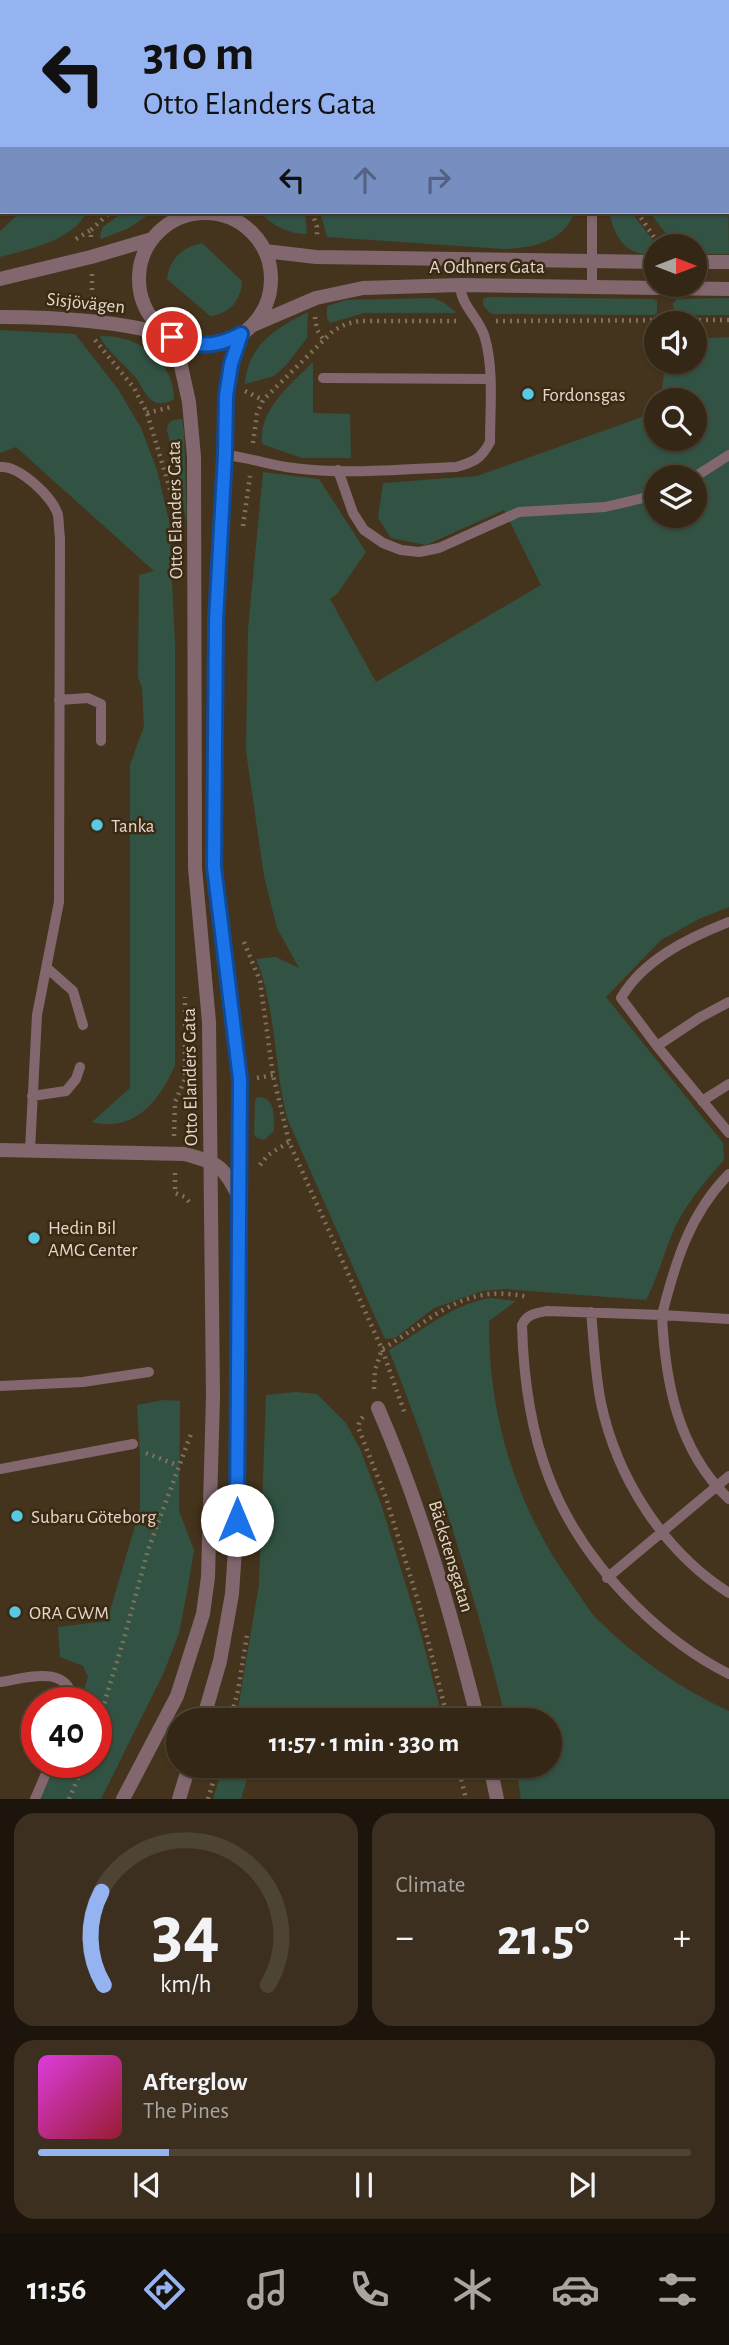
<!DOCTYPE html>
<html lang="en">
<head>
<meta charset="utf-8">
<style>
	:root { --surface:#342716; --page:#3c2f1f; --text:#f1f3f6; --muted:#a9a5a1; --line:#4e4435; --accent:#95b2f1 }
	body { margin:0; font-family:"Alegreya Sans",sans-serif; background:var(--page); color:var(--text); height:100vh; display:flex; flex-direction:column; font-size:26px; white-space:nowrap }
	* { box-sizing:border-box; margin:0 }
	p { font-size:23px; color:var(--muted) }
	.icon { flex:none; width:38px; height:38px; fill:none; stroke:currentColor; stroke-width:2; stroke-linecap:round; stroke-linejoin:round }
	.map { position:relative; height:1799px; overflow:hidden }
	.drawer { display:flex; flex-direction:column; gap:14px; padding:14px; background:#1d150c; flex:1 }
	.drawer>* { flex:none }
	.guide { position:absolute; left:0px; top:0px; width:730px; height:214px; box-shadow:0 2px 5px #0004,0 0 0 2px var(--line); background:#95b2f1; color:#111; overflow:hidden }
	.needle { width:46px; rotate:90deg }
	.controls { position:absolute; left:644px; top:234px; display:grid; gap:14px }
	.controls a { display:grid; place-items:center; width:63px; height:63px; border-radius:50%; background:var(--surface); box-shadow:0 2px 5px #0004,0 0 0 2px var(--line); font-size:35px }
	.speed { position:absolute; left:21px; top:1687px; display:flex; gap:14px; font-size:35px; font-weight:700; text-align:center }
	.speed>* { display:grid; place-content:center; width:91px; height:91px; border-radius:50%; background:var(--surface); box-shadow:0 2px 5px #0004,0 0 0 2px var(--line); line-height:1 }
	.speed .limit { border:10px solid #d22; background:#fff; color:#111 }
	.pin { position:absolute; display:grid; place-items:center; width:60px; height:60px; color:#fff; margin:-30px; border:4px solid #fff; border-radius:50%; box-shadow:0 2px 7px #0007 }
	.me { position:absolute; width:77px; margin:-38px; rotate:0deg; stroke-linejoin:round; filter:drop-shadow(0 0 5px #0008) }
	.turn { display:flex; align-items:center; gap:24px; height:147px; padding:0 28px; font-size:32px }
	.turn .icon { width:91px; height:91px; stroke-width:2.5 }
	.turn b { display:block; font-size:49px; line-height:60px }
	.lanes { display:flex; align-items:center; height:66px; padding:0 28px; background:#0003; justify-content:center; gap:35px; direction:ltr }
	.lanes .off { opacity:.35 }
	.big { font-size:52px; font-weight:700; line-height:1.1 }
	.drawer .widget { flex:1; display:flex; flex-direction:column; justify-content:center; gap:10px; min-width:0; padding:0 24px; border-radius:21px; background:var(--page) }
	.drawer .dial { align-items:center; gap:0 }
	.dial svg { height:182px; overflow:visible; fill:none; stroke:var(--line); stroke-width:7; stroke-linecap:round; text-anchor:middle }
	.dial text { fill:var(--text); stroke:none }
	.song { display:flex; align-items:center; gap:21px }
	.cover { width:84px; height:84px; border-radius:10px; background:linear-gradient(135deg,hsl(300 70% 55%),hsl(350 70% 35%)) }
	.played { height:7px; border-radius:4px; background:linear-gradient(90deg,var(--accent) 20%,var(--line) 20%) }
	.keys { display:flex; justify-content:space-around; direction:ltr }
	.heat { display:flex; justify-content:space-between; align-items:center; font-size:38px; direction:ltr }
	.drawer .tiles { flex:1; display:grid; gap:14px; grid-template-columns:1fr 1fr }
	.widget:last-child { grid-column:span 2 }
	.trip { position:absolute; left:166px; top:1708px; width:396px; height:70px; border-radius:35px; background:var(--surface); box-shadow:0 2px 5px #0004,0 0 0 2px var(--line); font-weight:700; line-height:70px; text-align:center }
	.tabs { display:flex; height:112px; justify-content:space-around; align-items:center; background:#151009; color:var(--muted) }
	.tabs .icon { width:49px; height:49px }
	.tabs .on { color:var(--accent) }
	.tabs b { font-size:32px; color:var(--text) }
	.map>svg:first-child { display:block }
	.green { fill:#325343; fill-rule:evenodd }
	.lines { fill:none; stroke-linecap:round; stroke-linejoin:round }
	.path { stroke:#80715e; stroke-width:4.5; stroke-dasharray:2 5; stroke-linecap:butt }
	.service { stroke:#82686e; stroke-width:10 }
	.minor { stroke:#82686e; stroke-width:14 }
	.tertiary { stroke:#82686e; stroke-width:14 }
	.route-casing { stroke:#114b97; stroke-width:18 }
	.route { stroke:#1a73e8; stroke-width:12 }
	.poi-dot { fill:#58c9e3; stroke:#3a2a13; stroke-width:2.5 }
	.labels { text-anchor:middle; stroke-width:5; stroke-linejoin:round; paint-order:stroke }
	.street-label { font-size:19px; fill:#e2d7ca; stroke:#3a2a13 }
	.poi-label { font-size:19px; fill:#e2d7ca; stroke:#3a2a13; text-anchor:start }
</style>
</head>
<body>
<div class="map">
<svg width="729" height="1799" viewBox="0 0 729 1799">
	<rect width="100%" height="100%" fill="#45341d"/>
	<!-- green -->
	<path class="green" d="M 728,176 L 729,254 L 695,254 L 695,247 L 672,247 L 665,232 L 649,212 L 728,212 Z
		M 21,212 L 87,212 C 72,241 29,249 0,257 L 0,231 Z
		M 123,212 L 153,212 L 127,229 L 101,239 L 100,235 L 103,227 Z
		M 260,212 L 305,212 L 307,234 C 289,234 272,226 260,212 Z
		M 320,212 L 575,212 C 563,242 533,248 504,249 L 327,237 Z
		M 609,212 L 631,212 L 656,244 L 656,255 C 626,256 615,239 609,212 Z
		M 202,243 L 242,281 C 241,300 230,314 210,316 L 167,279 C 169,259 183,247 202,243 Z
		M 488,297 L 653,299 L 657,301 L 657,313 L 654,315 L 494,314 L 490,313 L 483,305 L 483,299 Z
		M 433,298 L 443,302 L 457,313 L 364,313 L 330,323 L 327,318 L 327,306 L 346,300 Z
		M 729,298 L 729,315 L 680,315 L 674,313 L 673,303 L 677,299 Z
		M 308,312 L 307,338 L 286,365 L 274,376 L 245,384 C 248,344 277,328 308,312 Z
		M 0,330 L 75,334 L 118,389 L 141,428 L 157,470 L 169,521 L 175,643 L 175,1065 C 160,1100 135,1133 92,1122 L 130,1088 L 130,765 L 144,726 L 142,688 L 138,677 L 139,575 L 154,571 L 16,447 L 0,453 Z
		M 100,336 C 137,335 174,359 174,399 C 169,403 159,405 153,401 C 146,397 141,385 136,378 C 127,367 103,347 100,336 Z
		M 729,337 L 729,907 L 699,919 L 661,940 L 606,997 L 723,1143 L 724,1160 C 707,1179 689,1200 677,1223 C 665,1248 659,1275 646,1300 L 506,1289 L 482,1291 L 434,1308 L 395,1338 L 385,1339 L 287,1118 C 274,1067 276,1006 256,959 L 276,957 L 299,968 L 277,928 L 264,876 L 246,751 L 248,629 L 263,472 L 319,479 L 366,552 L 337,594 L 330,599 L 376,682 L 541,585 L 504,510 L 426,545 L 391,538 L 378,518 L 383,483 L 477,476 L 656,412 L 656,439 L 695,439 L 695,401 L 661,401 L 665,362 L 695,362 L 695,339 ZM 656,478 L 695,478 L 695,516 L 656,516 Z
		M 313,362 L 313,413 L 350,414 L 351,458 L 302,458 L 262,444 C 259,408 290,386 313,362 Z
		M 182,419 L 184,431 L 187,524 L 167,429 C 169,420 173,420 182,419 Z
		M 257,1097 C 276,1097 274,1116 274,1131 L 264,1140 L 257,1138 L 254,1134 L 255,1101 Z
		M 490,1298 L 516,1301 L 489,1321 C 488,1417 517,1509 573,1586 C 581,1597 589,1611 598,1620 C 637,1658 680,1689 729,1711 L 729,1799 L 521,1799 L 516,1766 L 550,1766 L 550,1720 L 506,1720 C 475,1595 437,1471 389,1350 C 423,1331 450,1305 490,1298 Z
		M 296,1392 L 317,1394 L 346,1423 L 360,1449 L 381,1504 L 422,1638 L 441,1712 L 267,1717 L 265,1720 L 236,1720 L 259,1585 L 266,1395 Z
		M 163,1400 L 180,1401 L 179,1511 L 194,1550 L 187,1592 L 179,1633 L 164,1672 L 101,1799 L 40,1799 L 58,1762 L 96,1762 L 96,1703 L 80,1703 L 88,1677 L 83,1666 L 60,1657 L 58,1627 L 107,1621 L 140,1509 L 140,1456 L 137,1405 Z
		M 223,1766 L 251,1766 L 241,1799 L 213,1799 Z"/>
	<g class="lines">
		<!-- path -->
		<path class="path" d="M 312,212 L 317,227 L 317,238
			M 637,212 L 658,243
			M 91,237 L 91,230 L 110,212
			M 76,239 L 91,230
			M 92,274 L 92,303
			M 315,317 L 317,330 L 323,339
			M 496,321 L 729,320
			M 95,340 L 134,388 L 147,413 L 173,499
			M 245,391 L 263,400
			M 147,413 L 171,407
			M 253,443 L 257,414 L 263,400 L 333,331 L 346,324 L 359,321 L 456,321
			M 243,526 L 250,476
			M 244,942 L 260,981 L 273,1075 L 289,1142 L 382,1349 L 405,1414
			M 257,1078 L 273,1075
			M 174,1136 L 175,1102 L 185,1079 L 185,997
			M 260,1165 L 268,1155 L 289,1142
			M 175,1173 L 175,1193 L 185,1197 L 191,1204
			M 374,1389 L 375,1370 L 382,1349 C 423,1326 457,1289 508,1294 C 516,1295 523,1295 529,1298
			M 363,1417 L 360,1420 L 358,1427 L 386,1498 L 418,1601 L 448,1720
			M 146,1453 L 177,1465
			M 230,1720 L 238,1691 L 247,1635
			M 96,1730 L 125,1635 L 148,1550 L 191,1434
			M 458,1766 L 466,1799
			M 69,1799 L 85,1762
			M 208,1799 L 218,1766"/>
		<!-- service -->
		<path class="service" d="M 300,0 L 300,2
			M 0,69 L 2,69
			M 592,285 L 592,212
			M 323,378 L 490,379
			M 225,455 C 249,457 271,466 294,468 C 347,475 403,469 456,467 C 474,462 481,459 490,442 C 490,409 494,370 485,338 C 480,318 461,307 460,285
			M 0,467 C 19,465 53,497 58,515 C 59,522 59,531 60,538 L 59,902 L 37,1015 L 30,1150
			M 338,470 L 353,513 L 364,530 L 383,543 L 401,550 L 419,552 L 439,548 L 519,512 L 605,507 L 656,495
			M 693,478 L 729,455
			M 59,700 L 88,698 L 101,704 L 101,741
			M 729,922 C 688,938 643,960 621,998 L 657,1046 L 729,1133
			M 47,968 L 73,991 L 83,1025
			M 657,1046 L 699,1018 L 729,1002
			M 32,1096 L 66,1091 L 76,1079 L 80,1067
			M 702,1101 L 729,1084
			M 729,1174 C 690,1213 675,1263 662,1315 L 547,1311 C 536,1313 527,1314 522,1325 C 525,1439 553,1524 635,1605 C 663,1633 693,1656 729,1674
			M 591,1312 C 594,1342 595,1373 601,1403 C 617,1478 663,1551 729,1593
			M 729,1319 L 662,1315 C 665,1382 678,1451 729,1499
			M 0,1386 L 83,1382 L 149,1372
			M 0,1469 L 133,1444
			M 607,1578 L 729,1476
			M 0,1682 C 27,1678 70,1663 73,1703
			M 35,1799 L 51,1762"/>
		<!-- minor -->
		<path class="minor" d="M 0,1150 L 185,1154 C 221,1164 223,1166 240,1199
			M 378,1408 C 422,1509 451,1614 478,1720
			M 490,1766 L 497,1799"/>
		<!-- tertiary -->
		<path class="tertiary" d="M 209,2 L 210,0
			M 235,2 L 235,0
			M139 279a66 66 0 1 1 132 0a66 66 0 1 1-132 0Z
			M 265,251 L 316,257 L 656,262
			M 695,262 L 729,262
			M 0,279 L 91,257 L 152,239
			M 0,317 C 55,317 111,320 165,334
			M 253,325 L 316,298 L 363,288 L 460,285 L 729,289
			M 203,1720 L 220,1661 L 232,1594 L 237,1520 L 240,1079 L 214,867 L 216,620 L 225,455 L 226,395 L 231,364 L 241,334
			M 123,1799 L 177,1696 L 203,1614 L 208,1577 L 213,1397 L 209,1022 L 195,868 L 194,457 L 189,402 L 175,339
			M 179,1799 L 189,1766"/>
	</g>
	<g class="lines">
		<!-- route casing -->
		<g class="route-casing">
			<path id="route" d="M 172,337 C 195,348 218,347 241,334 L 231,364 L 226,396 L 225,454 L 216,621 L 214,867 L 240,1079 L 237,1520"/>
		</g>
		<!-- route -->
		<use href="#route" class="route"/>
	</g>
	<!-- markers -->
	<g class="poi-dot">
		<circle cx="528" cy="394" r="7"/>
		<circle cx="97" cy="825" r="7"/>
		<circle cx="34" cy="1238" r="7"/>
		<circle cx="17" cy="1516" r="7"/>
		<circle cx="15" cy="1612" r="7"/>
	</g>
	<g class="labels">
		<!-- street labels -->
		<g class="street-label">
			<text x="487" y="273">A Odhners Gata</text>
			<text transform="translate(86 302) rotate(6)" y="7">Sisjövägen</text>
			<text transform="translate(174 510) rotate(-91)" y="7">Otto Elanders Gata</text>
			<text transform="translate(189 1077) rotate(-91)" y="7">Otto Elanders Gata</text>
			<text transform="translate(452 1556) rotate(73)" y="7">Bäckstensgatan</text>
		</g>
		<!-- poi labels -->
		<g class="poi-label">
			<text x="542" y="401">Fordonsgas</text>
			<text x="111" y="832">Tanka</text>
			<text x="48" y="1234">Hedin Bil<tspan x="48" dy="22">AMG Center</tspan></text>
			<text x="31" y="1523">Subaru Göteborg</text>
			<text x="29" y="1619">ORA GWM</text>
		</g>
	</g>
</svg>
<div class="controls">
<a><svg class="needle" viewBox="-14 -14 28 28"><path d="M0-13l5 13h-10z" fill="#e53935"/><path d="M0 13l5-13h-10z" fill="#a9a5a1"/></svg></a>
<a><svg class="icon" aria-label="sound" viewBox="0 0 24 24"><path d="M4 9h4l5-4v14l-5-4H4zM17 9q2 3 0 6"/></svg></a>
<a><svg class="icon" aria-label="search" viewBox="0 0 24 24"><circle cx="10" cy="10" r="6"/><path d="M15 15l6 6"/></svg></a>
<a><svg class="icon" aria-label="layers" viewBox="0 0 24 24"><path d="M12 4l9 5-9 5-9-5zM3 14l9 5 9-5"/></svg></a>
</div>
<div class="speed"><div class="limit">40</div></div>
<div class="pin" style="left:172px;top:337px;background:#d93025"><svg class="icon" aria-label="arrive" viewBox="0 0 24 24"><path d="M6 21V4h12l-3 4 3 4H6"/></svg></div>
<svg class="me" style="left:237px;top:1520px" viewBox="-20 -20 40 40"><circle r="19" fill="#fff"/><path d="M0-13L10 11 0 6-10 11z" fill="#1a73e8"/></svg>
<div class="trip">11:57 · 1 min · 330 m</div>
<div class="guide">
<div class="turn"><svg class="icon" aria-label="left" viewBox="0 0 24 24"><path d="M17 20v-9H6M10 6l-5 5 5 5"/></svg><div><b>310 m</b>Otto Elanders Gata</div></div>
<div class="lanes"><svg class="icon" aria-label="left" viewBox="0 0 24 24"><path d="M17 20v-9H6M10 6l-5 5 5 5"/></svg><svg class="icon off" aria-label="ahead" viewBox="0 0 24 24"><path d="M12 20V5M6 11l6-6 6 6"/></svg><svg class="icon off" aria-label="right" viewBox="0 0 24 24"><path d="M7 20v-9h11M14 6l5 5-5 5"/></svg></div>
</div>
</div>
<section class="drawer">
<div class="tiles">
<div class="widget dial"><svg viewBox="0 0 100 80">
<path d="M14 69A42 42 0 1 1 86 69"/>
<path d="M14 69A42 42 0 0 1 13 28" stroke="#95b2f1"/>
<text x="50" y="56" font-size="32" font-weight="700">34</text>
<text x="50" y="72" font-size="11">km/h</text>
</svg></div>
<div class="widget"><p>Climate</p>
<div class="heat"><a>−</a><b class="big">21.5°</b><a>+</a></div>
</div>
<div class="widget">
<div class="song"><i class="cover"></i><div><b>Afterglow</b><p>The Pines</p></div></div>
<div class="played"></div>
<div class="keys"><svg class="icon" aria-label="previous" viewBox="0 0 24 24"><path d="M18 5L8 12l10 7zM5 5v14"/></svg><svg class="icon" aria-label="pause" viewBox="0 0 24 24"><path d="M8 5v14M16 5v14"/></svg><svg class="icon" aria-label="next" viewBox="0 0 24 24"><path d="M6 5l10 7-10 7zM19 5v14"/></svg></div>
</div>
</div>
</section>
<nav class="tabs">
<b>11:56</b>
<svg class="icon on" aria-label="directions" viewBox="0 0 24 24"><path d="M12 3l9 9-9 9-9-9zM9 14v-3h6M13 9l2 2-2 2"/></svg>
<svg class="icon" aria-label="music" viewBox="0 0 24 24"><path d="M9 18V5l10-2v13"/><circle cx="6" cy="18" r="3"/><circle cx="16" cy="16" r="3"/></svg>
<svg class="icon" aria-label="phone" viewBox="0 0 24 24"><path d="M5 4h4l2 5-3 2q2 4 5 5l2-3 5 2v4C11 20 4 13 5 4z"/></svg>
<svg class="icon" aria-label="climate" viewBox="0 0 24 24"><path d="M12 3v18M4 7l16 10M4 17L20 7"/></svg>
<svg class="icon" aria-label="car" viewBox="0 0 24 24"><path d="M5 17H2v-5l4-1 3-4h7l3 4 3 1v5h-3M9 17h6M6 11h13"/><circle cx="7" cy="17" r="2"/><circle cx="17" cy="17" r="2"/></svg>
<svg class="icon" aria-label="filters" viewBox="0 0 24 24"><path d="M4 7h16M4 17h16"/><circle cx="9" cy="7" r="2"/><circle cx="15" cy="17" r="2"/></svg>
</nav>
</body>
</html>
